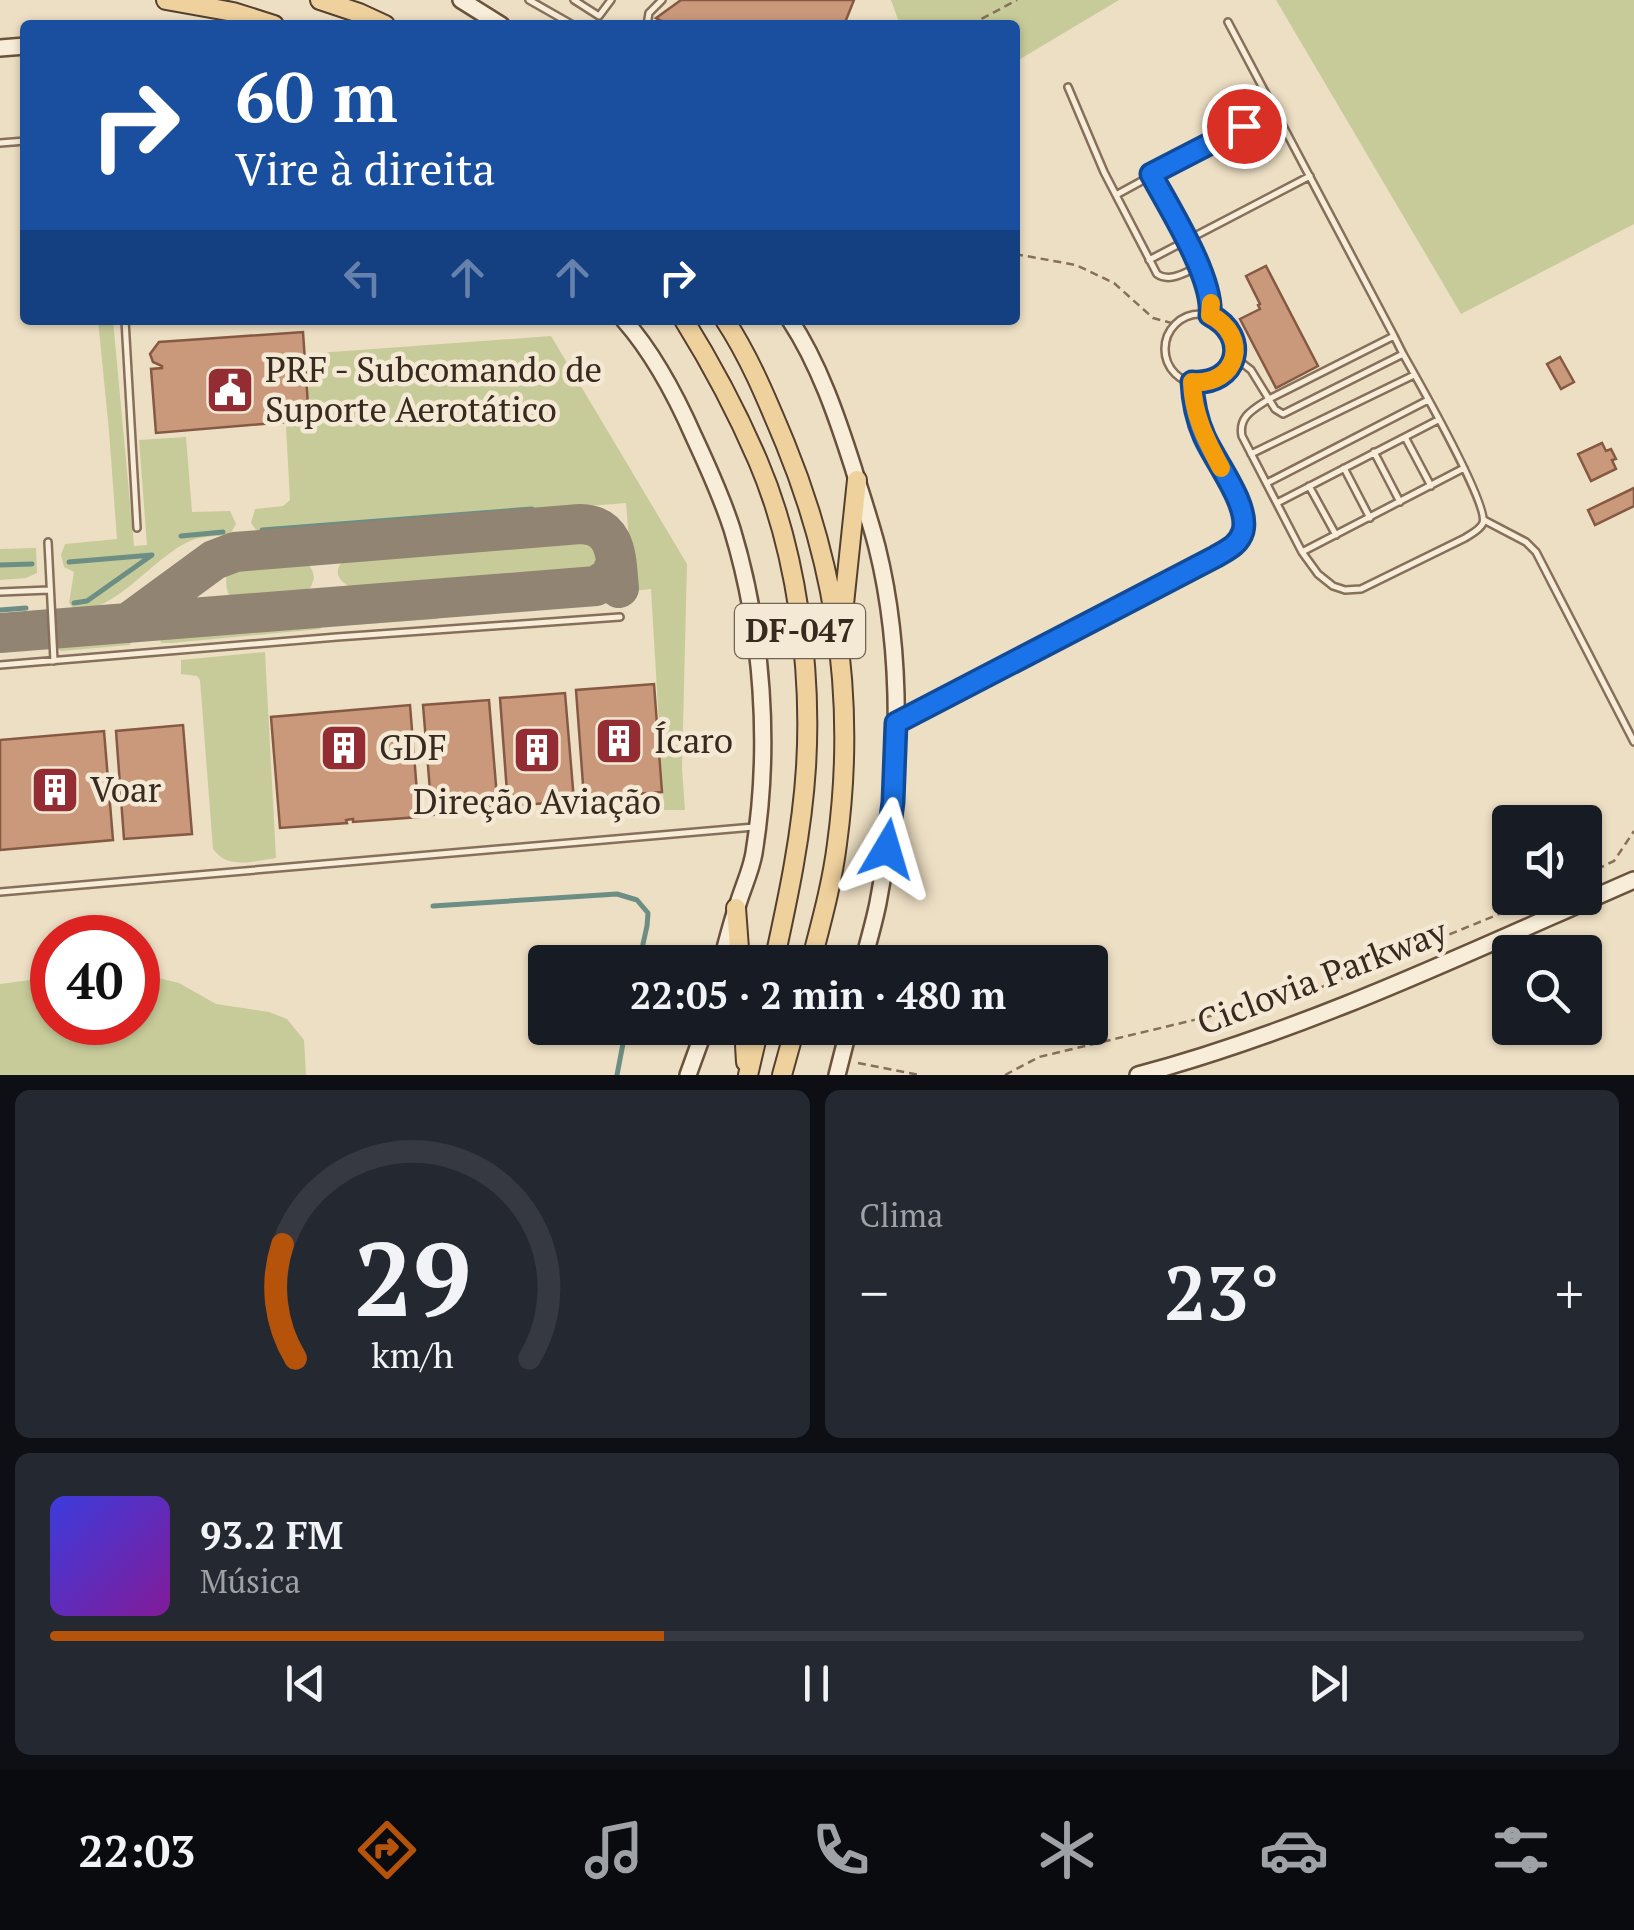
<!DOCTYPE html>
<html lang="pt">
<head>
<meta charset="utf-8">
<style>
	:root { --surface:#171b24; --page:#242831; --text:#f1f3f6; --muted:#9ea1a6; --line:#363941; --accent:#b45309 }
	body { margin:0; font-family:"PT Serif",serif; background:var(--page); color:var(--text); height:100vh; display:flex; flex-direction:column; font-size:38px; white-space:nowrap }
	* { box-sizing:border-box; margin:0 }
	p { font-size:32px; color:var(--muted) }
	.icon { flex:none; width:55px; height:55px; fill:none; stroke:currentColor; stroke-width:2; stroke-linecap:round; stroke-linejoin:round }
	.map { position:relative; height:1075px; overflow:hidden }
	.sheet { display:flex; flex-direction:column; gap:15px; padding:15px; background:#0d0f14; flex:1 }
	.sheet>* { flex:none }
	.banner { position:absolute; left:20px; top:20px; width:1000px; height:305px; border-radius:10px; box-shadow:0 2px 8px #0004; background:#1a4fa0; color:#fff; overflow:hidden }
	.buttons { position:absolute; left:1492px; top:805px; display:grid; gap:20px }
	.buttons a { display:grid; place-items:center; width:110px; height:110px; border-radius:10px; background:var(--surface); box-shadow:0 2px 8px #0004; font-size:50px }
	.speed { position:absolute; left:30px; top:915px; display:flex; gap:20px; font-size:50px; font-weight:700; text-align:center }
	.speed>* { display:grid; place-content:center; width:130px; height:130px; border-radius:50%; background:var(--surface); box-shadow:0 2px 8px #0004; line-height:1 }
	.speed .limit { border:15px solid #d22; background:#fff; color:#111 }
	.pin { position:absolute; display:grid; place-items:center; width:85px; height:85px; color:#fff; margin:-42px; border:5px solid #fff; border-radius:50%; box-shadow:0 2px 10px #0007 }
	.me { position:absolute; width:110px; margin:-55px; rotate:7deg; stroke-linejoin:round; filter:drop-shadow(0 0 8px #0008) }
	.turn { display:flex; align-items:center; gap:35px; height:210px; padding:0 50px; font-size:45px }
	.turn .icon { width:130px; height:130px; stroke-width:2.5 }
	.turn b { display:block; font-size:70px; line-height:85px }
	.lanes { display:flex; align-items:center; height:95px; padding:0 50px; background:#0003; justify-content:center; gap:50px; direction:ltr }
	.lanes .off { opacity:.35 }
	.big { font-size:75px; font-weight:600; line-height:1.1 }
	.sheet .card { flex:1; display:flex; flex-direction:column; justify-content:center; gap:15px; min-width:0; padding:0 35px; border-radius:15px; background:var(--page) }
	.sheet .dial { align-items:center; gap:0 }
	.dial svg { height:260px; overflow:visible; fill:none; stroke:var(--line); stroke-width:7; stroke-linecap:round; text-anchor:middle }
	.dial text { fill:var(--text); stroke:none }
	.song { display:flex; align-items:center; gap:30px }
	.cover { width:120px; height:120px; border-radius:15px; background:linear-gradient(135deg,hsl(240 70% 55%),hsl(290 70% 35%)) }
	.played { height:10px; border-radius:5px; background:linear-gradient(90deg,var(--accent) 40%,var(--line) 40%) }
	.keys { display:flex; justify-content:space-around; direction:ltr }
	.heat { display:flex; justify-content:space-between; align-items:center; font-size:55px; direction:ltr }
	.sheet .tiles { flex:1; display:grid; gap:15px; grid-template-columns:1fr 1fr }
	.card:last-child { grid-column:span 2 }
	.trip { position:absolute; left:528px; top:945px; width:580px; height:100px; border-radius:10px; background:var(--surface); box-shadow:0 2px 8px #0004; font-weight:600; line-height:100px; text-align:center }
	.dock { display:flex; height:160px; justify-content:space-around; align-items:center; background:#090b0e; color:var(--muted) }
	.dock .icon { width:70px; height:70px }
	.dock .current { color:var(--accent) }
	.dock b { font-size:45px; color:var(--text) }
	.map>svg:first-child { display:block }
	.green { fill:#c7cb99 }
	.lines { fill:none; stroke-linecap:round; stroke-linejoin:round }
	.stream { stroke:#6d8e84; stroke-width:5 }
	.taxiway { stroke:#928472; stroke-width:40 }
	.building { fill:#ca987b; stroke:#865942; stroke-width:2.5 }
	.lane-casing { stroke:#87705b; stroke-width:10 }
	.secondary-casing { stroke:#69523e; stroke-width:20 }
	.primary-casing { stroke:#553f2f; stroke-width:22 }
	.path { stroke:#87705b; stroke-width:2.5; stroke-dasharray:8 5; stroke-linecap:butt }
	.lane { stroke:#f8edd8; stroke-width:5 }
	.secondary { stroke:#f8edd8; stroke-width:15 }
	.primary { stroke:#efd19e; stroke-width:18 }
	.route-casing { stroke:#114b97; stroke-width:25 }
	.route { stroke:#1a73e8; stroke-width:18 }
	.slow { stroke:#f59e0b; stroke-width:18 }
	.labels { text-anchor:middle; stroke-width:9; stroke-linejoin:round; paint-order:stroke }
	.shield { fill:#f4e9d4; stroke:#706355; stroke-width:2.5 }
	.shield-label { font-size:32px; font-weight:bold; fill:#382a1f }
	.poi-label { font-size:35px; fill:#382a1f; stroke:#f4e9d4; text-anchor:start }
	.street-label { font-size:35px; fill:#382a1f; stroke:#f4e9d4 }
</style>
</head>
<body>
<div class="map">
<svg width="1634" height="1075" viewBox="0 0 1634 1075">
	<rect width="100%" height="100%" fill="#eddfc4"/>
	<!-- green -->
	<path class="green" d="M 891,0 L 1119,0 L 1015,62 L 1015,25 L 900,25 Z
		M 1276,0 L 1634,0 L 1634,224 L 1461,314 Z
		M 98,320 L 113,320 L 134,546 L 147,545 L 139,440 L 186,437 L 192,512 L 230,511 L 236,524 L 230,535 C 218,536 201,536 190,541 C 153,557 118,611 75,611 L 69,603 L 74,572 L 64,567 L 61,555 L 65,544 L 117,539 L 109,431 Z
		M 551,336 L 687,564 L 682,768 L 685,810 L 664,810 L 651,589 L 633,591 L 626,503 L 258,533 L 251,523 L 255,509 L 283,506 L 290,500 L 286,427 L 308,422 L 304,354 Z
		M 582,535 C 595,543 596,549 596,564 L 589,571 L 578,574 L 359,591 C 318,575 344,554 372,546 Z
		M 36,548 L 37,573 L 26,578 L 0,580 L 0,549 Z
		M 274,557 C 292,558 312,556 314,578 L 311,587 L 298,598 L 246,602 L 230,598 C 224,584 224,573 236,563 Z
		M 414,608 C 424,609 434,609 438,619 L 352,625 L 351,622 L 356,613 Z
		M 305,618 L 318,618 L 321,627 L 320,629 L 171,643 L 161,643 L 160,638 L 173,630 Z
		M 112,635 L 129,639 L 130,645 L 61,651 L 56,647 L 67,639 Z
		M 265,652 L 276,858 C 253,861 228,870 213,849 L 200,680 L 197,676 L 181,674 L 181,660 Z
		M 138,973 L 179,983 L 216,1004 L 269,1012 L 287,1019 L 304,1040 L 306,1075 L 0,1075 L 0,984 L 52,977 L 52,1022 L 138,1022 Z"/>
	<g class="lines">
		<!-- stream -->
		<path class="stream" d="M 262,530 L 532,509
			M 181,536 L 223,532
			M 69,562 L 152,555 L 87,601 L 74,603
			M 0,565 L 32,564
			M 0,610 L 26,608
			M 433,906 L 617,894 L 637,900 L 648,913 L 647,926 L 639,962
			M 617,1075 L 626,1028"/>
		<!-- taxiway -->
		<path class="taxiway" d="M 128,623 L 214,560 L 235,552 L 580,524 C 618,525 616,559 619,588
			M 0,633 L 596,586 L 610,577 L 616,563"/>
	</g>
	<!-- building -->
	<path class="building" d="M 681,0 L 854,0 L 844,25 L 669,25 L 656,18 Z
		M 1266,266 L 1318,366 L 1276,388 L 1240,319 L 1260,309 L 1258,305 L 1260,304 L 1246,276 Z
		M 303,332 L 309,420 L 156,433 L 151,369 L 162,368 L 162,366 L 153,362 L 150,354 L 159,342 Z
		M 1560,357 L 1574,382 L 1561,389 L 1547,364 Z
		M 1602,443 L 1606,451 L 1611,449 L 1616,459 L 1612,460 L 1616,469 L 1591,481 L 1578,454 Z
		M 1634,488 L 1634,506 L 1595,525 L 1588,510 Z
		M 654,684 L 662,792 L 584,798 L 576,690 Z
		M 565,693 L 574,801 L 508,806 L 500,698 Z
		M 489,700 L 498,810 L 462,813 L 454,805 L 455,808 L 452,811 L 450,809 L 448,814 L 432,815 L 423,705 Z
		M 410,705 L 419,817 L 353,822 L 353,819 L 346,820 L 347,823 L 280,828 L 271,717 Z
		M 183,725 L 192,834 L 124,839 L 116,731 Z
		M 104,731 L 113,840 L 0,850 L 0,740 Z"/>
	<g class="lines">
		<!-- lane casing -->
		<g class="lane-casing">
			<path id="lane" d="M 529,0 L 573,25
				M 574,0 L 599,16 L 611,0
				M 1228,22 L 1394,336 L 1403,354 C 1416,377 1489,505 1483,523 C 1480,530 1471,534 1465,538 L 1361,589 L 1345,590 L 1333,586 L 1318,574 L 1302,552 L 1242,436 C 1238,416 1254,409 1269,399 L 1394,336
				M 647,25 L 649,13 L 662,0
				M 1068,87 L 1104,172 L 1157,274 C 1170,283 1185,272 1198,267
				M 0,143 L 25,141
				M 1151,174 C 1169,209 1214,278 1210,315
				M 1116,195 L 1274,109
				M 1149,260 L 1310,176
				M1165 349a35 35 0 1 1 70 0a35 35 0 1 1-70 0Z
				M 125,320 L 137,528
				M 606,320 L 616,320
				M 1234,357 L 1251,370 L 1275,409 L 1283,414 L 1403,354
				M 1405,437 L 1431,486
				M 1374,452 L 1400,502
				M 1251,454 L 1414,375
				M 1344,468 L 1370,518
				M 1267,483 L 1428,400
				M 1309,486 L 1336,535
				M 1277,503 L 1438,420
				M 1484,520 L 1526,542 L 1536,552 L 1634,742
				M 48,542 L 54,661
				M 1302,552 L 1464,468
				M 0,592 L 49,590
				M 0,665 L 337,637 L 620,617
				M 898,722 L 1233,547 C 1238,540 1244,534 1244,526 C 1246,500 1215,461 1205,437 C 1197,419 1193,402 1192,383
				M 0,892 L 754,827"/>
		</g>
		<!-- secondary casing -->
		<g class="secondary-casing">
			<path id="secondary" d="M 461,0 L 501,25
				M 0,48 L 25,46
				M 624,320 C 654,354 676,396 694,437 C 708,467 722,498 732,529 C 763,631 771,748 754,853 C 751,871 743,887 738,904 C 731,923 727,943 721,962
				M 790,320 C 819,364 837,417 853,467 C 861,494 870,520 877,547 C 905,659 900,791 878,903 C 874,923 868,943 863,962
				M 688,1075 L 705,1028
				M 837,1075 L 849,1028
				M 1138,1075 C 1310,1029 1471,951 1634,880"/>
		</g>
		<!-- primary casing -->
		<g class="primary-casing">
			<path id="primary" d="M 166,0 L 233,12 L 274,25
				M 320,0 L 359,13 L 385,25
				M 684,320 C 712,365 737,412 758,461 C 797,552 812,669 806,767 C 802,833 788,898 774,962
				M 725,320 C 750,358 767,400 785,443 C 838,572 856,705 837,844 C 832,884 821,923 811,962
				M 842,623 L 857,480
				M 736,908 L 740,962
				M 744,1028 L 746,1062
				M 748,1075 L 759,1028
				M 782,1075 L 795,1028"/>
		</g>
		<!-- path -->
		<path class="path" d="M 970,25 L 1017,0
			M 1015,254 L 1076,265 L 1114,283 L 1153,318 L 1175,324
			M 1585,875 L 1614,861 L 1634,831
			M 858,1063 L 919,1075
			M 1005,1075 L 1039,1057 L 1307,993 L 1538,898"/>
		<!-- lane -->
		<use href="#lane" class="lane"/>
		<!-- secondary -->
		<use href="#secondary" class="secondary"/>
		<!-- primary -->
		<use href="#primary" class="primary"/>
	</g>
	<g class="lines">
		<!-- route casing -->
		<g class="route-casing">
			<path id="route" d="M 887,849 L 893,802 L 896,723 L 1215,557 C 1227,550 1239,545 1243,531 C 1250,505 1214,460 1204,436 C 1196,418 1193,402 1192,382 C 1238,386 1251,336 1210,315 C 1214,278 1169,208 1151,174 L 1244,126"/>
		</g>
		<!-- route -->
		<use href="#route" class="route"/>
		<!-- slow -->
		<path class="slow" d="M 1211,303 L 1210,315 C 1251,336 1238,386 1192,382 C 1193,415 1206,440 1221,468"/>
	</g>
	<!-- icons -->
	<defs>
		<g id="civic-square" transform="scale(2.5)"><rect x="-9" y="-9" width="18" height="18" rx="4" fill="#942d33" stroke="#f4e9d4"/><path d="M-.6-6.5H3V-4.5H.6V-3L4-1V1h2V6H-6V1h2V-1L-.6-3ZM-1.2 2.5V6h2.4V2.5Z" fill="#fff"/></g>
		<g id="building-square" transform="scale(2.5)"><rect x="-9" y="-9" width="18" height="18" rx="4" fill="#942d33" stroke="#f4e9d4"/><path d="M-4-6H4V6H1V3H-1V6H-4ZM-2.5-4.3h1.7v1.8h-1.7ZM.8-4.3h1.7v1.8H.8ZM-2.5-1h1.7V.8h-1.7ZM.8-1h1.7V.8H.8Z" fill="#fff"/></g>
	</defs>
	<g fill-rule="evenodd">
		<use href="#civic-square" x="230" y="390"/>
		<use href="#building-square" x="619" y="741"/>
		<use href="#building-square" x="344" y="748"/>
		<use href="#building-square" x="537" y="750"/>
		<use href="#building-square" x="55" y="790"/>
	</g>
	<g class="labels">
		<!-- shield labels -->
		<rect class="shield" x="735" y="604" width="130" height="54" rx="8"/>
		<g class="shield-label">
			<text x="800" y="642">DF-047</text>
		</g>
		<!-- poi labels -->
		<g class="poi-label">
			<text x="265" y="382">PRF - Subcomando de<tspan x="265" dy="40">Suporte Aerotático</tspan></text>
			<text x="654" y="753">Ícaro</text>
			<text x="379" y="760">GDF</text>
			<text x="90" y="802">Voar</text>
			<text x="537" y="814" text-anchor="middle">Direção Aviação</text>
		</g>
		<!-- street labels -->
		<g class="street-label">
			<text transform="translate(1322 977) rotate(-21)" y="12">Ciclovia Parkway</text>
		</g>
	</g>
</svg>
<div class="buttons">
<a><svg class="icon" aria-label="sound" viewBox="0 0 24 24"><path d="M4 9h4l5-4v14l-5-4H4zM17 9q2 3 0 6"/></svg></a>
<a><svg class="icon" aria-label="search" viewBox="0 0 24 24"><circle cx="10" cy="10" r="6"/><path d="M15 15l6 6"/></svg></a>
</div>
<div class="speed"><div class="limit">40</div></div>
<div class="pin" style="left:1244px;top:126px;background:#d93025"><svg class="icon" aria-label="arrive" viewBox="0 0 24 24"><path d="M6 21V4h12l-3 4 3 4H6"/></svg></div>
<svg class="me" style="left:887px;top:849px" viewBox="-20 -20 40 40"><path d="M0-17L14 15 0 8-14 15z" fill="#1a73e8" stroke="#fff" stroke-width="4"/></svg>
<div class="trip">22:05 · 2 min · 480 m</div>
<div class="banner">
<div class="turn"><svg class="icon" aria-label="right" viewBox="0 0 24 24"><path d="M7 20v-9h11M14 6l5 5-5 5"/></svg><div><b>60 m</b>Vire à direita</div></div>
<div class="lanes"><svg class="icon off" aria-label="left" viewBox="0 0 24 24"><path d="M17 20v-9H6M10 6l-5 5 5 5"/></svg><svg class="icon off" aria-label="ahead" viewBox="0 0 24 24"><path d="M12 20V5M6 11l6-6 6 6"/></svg><svg class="icon off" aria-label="ahead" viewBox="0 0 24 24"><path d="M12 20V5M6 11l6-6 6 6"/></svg><svg class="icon" aria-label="right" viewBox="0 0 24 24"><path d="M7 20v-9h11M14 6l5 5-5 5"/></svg></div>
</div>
</div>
<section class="sheet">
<div class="tiles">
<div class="card dial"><svg viewBox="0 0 100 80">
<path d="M14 69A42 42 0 1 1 86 69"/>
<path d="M14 69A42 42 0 0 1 10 34" stroke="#b45309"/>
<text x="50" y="56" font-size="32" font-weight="700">29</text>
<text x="50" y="72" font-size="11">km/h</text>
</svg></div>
<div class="card"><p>Clima</p>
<div class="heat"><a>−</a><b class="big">23°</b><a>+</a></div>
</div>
<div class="card">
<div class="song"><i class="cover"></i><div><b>93.2 FM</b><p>Música</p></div></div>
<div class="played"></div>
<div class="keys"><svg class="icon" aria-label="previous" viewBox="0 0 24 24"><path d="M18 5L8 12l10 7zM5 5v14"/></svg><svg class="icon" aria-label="pause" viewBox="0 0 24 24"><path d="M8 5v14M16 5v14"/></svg><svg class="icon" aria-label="next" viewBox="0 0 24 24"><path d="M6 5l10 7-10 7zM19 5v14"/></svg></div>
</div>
</div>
</section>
<nav class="dock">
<b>22:03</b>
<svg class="icon current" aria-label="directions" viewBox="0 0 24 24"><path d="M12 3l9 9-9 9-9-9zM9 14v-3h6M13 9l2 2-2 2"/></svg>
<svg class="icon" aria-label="music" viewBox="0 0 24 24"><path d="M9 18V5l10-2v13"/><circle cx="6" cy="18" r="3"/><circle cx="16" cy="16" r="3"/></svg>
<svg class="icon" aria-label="phone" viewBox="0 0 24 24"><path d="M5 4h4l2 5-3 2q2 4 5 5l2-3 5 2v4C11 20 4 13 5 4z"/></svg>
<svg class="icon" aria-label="climate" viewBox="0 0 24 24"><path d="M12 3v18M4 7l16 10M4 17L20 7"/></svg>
<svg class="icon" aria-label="car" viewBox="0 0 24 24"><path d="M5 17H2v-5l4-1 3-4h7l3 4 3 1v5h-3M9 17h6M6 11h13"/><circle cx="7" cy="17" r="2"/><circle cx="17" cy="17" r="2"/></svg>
<svg class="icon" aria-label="filters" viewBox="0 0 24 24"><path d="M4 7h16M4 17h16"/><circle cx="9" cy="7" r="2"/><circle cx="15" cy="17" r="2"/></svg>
</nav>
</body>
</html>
